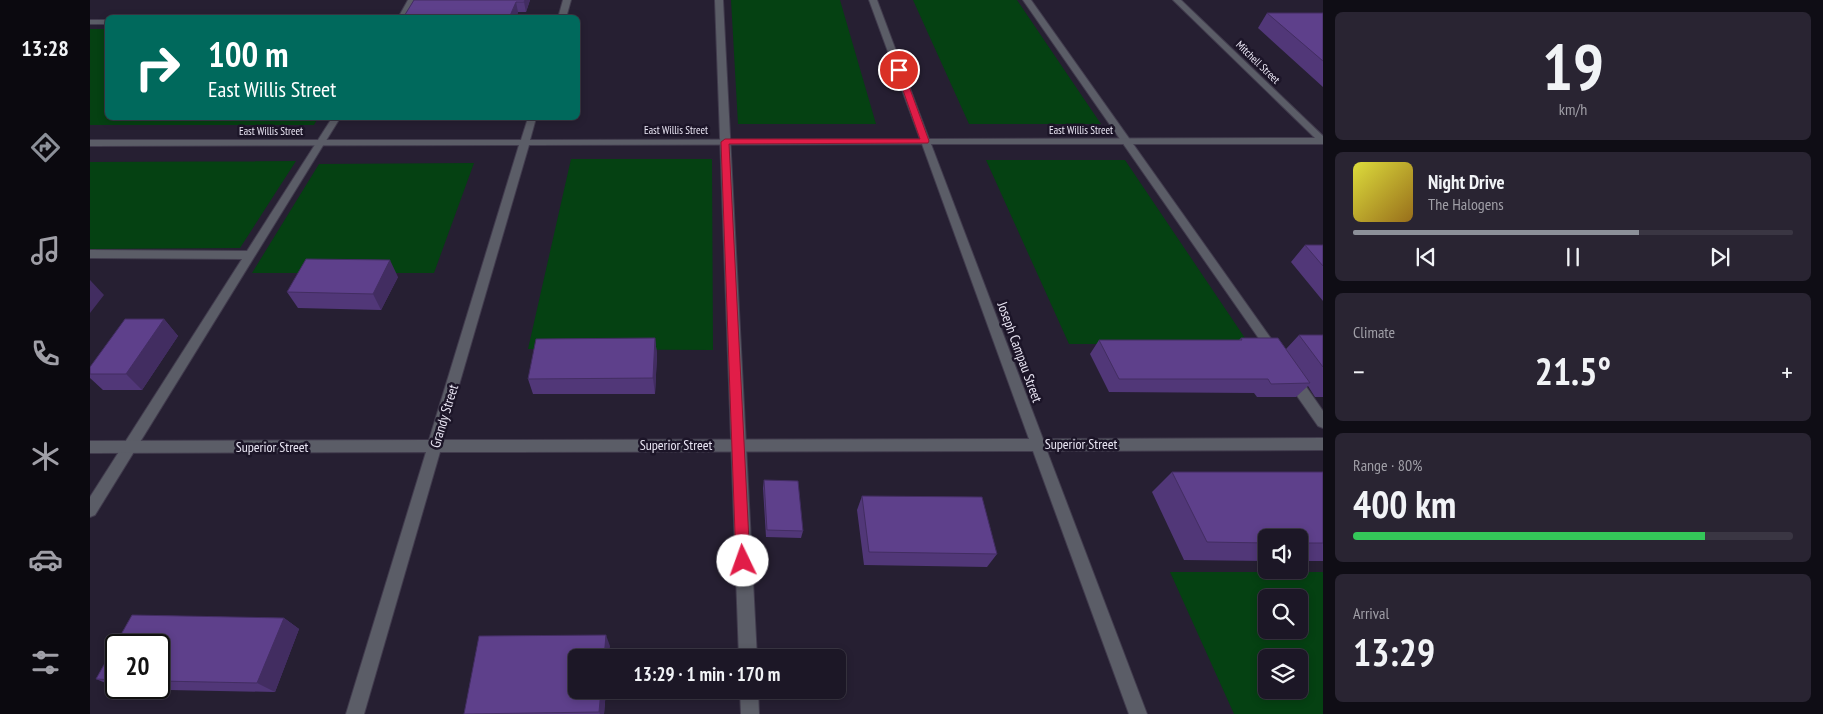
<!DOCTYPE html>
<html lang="en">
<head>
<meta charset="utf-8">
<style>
	:root { --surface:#1c1726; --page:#292432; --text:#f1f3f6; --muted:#a09fa7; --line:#3a3643; --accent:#8c9099 }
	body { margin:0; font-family:"PT Sans Narrow",sans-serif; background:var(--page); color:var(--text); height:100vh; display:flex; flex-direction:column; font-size:19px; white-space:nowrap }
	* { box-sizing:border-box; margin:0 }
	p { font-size:16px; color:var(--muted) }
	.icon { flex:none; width:28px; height:28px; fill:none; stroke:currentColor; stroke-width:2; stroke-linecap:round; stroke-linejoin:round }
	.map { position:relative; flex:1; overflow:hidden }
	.side { display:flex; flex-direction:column; gap:12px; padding:12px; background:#0f0d15; width:500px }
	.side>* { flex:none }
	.guide { position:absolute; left:15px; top:15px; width:475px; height:105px; border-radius:8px; box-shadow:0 2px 8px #0003,0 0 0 1px var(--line); background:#00695c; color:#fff; overflow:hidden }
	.buttons { position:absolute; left:1168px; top:529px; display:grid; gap:10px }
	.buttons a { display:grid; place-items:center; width:50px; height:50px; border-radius:8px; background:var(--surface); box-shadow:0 2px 8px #0003,0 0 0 1px var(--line); font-size:25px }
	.speed { position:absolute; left:15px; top:634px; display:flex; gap:10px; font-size:25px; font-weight:700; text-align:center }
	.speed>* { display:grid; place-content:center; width:65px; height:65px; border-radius:50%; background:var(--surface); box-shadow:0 2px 8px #0003,0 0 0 1px var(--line); line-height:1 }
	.speed .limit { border:2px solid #111; border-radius:8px; background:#fff; color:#111 }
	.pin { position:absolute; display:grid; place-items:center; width:42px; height:42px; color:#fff; margin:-21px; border:2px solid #fff; border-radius:50%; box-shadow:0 1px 5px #0007 }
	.me { position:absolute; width:55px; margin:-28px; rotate:357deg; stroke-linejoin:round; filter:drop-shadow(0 0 4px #0008) }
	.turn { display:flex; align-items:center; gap:18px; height:105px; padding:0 20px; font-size:22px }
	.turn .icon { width:65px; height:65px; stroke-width:2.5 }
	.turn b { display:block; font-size:35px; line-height:42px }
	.big { font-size:38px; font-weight:700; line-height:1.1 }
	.side .widget { flex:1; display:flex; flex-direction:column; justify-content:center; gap:8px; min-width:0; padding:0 18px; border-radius:8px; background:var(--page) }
	.side .dial { align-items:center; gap:0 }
	.dial b { font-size:65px; line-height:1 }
	.song { display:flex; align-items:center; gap:15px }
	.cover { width:60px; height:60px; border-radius:8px; background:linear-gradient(135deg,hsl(60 70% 55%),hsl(40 70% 35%)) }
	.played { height:5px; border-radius:2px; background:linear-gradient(90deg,var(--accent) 65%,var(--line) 65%) }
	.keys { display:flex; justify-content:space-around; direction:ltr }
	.heat { display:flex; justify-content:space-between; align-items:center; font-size:28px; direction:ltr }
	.charge { height:8px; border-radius:4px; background:linear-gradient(90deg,#34c759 80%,var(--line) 0) }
	.trip { position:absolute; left:478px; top:649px; width:278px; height:50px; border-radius:8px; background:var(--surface); box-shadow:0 2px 8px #0003,0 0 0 1px var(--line); font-weight:700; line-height:50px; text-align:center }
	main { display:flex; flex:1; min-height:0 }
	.tab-bar { display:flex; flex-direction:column; width:90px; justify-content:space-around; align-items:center; background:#0b090f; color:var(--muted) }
	.tab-bar .icon { width:35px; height:35px }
	.tab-bar .current { color:var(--accent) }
	.tab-bar b { font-size:22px; color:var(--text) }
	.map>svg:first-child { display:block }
	.green { fill:#054112; fill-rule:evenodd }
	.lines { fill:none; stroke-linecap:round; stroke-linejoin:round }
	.lane-casing { stroke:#413b4d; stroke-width:2 }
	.street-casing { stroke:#413b4d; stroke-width:2 }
	.lane { fill:#5b5d67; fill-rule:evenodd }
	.street { fill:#5b5d67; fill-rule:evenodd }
	.wall { fill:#513778; fill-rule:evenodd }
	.shaded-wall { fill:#422d61 }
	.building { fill:#5e408b; stroke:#422d61 }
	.route { fill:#e11d48; stroke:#92132f }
	.labels { text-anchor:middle; stroke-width:5; stroke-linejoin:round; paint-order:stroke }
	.far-street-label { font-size:11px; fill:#e9e5f3; stroke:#1c1528 }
	.street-label { font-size:14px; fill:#e9e5f3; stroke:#1c1528 }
</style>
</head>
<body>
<main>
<nav class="tab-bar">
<b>13:28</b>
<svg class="icon current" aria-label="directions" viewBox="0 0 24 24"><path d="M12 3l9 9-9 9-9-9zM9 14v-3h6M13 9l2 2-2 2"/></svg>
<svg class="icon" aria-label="music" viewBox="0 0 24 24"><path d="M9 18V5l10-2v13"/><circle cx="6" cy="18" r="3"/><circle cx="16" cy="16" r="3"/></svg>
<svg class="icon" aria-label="phone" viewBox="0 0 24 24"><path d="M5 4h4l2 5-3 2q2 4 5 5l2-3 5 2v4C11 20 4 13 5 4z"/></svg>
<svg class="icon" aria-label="climate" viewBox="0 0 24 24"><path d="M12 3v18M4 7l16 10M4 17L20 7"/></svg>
<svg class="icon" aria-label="car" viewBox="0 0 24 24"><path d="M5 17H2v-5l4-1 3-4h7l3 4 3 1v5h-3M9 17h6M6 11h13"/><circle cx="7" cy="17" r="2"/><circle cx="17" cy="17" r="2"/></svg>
<svg class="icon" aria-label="filters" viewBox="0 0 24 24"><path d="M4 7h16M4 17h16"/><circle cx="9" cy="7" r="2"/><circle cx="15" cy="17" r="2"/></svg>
</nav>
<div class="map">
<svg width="1233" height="714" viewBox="0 0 1233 714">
	<rect width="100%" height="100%" fill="#261f32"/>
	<!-- green -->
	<path class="green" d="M 641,0 L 750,0 L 786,124 L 648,124 Z
		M 823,0 L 927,0 L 1011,124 L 879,124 Z
		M 0,29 L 17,29 L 18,118 L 228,118 L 224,125 L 0,125 Z
		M 481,159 L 622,159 L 623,350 L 438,349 Z
		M 896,160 L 1035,160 L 1159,344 L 979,344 Z
		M 206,161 L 150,248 L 0,249 L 0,162 Z
		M 384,163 L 344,273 L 162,273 L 229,164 Z
		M 1080,572 L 1233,572 L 1233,714 L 1144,714 ZM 1176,598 L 1209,598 L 1209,630 L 1176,630 ZM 1176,658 L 1209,658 L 1209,690 L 1176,690 Z"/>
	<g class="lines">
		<!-- lane casing -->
		<g class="lane-casing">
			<path id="lane" d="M 318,0 L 326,0 L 315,18 L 308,18 Z
				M 625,0 L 633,0 L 667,658 L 649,658 Z
				M 933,0 L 941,0 L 1187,347 L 1189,350 L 1187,353 L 1179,353 Z
				M 0,20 L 18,20 L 18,24 L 0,24 Z
				M 242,118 L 250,118 L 5,515 L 0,517 L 0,497 L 152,259 L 0,258 L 0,250 L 157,251 Z
				M 1203,374 L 1208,375 L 1233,411 L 1233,428 L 1228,426 L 1198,383 L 1197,379 L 1198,375 Z
				M 650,690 L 668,690 L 669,714 L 651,714 Z"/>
		</g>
		<!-- street casing -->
		<g class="street-casing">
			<path id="street" d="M 473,0 L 481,0 L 476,18 L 468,18 Z
				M 779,0 L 787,0 L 839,139 L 1225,138 L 1083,0 L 1091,0 L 1233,136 L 1233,144 L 841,144 L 953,439 L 1233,438 L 1233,450 L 957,451 L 1057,714 L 1039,714 L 943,451 L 350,452 L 274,714 L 256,714 L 336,452 L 0,453 L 0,441 L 339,440 L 429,145 L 0,146 L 0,140 L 431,140 L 438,118 L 446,118 L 440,140 L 830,139 ZM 832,144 L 939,439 L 353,440 L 439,145 Z"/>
		</g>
		<!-- lane -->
		<use href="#lane" class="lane"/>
		<!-- street -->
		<use href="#street" class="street"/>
	</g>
	<!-- wall -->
	<path class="wall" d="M 324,0 L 440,0 L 436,12 L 428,12 L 426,18 L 313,18 Z
		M 1177,13 L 1233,13 L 1233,87 L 1168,28 Z
		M 1215,245 L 1233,245 L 1233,301 L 1201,262 Z
		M 308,277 L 291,310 L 208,308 L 197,292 Z
		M 74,319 L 88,336 L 52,390 L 13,390 L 0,378 L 0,367 Z
		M 1209,335 L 1233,335 L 1233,397 L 1225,397 L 1218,386 L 1206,397 L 1167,397 L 1164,393 L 1019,392 L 1000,354 L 1009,340 L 1149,340 L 1151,338 L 1196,349 Z
		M 565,338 L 567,355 L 565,394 L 443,394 L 438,379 Z
		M 1082,472 L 1233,472 L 1233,561 L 1209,561 L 1209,538 L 1176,538 L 1176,561 L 1094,560 L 1062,492 Z
		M 674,480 L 713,531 L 711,538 L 676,537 L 673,488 Z
		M 772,496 L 907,554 L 897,567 L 774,565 L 767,510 Z
		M 42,615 L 194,618 L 209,629 L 185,692 L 30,689 L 6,679 ZM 26,645 L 69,645 L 69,688 L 26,688 Z
		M 520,646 L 486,690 L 516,690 L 514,714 L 374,714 Z"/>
	<!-- shaded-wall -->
	<path class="shaded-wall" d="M 435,0 L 440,0 L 436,12 L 434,2 Z
		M 426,2 L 428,12 L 426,18 L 419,18 Z
		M 300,260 L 308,277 L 291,310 L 283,294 Z
		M 0,280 L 14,295 L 0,313 Z
		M 74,319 L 88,336 L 52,390 L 36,374 Z
		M 565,338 L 567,355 L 565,394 L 563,378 Z
		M 194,618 L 209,629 L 185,692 L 167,683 Z
		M 516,635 L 520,646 L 519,658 L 514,658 Z
		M 511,690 L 516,690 L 514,714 L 510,714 L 509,712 Z"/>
	<!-- building -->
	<path class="building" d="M 324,0 L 435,0 L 434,2 L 426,2 L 419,18 L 313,18 Z
		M 1177,13 L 1233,13 L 1233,61 Z
		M 1215,245 L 1233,245 L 1233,266 Z
		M 216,259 L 300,260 L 283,294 L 197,292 Z
		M 35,319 L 74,319 L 36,374 L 0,374 L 0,367 Z
		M 1209,335 L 1233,335 L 1233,367 Z
		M 565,338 L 563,378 L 438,379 L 446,339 Z
		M 1151,338 L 1188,338 L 1220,383 L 1181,384 L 1178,379 L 1029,379 L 1009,340 L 1152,340 Z
		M 1082,472 L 1233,472 L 1233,543 L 1209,543 L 1209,538 L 1176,538 L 1176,543 L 1117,542 Z
		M 674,480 L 708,481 L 713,531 L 677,530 Z
		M 772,496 L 892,497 L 907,554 L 779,552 Z
		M 42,615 L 194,618 L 167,683 L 69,681 L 69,645 L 26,645 L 26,680 L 6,679 Z
		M 516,635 L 514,658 L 486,658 L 486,690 L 511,690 L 509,712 L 374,714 L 389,636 Z"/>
	<!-- route -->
	<path class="route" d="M 809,68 L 813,70 L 839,141 L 838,143 L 639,144 L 660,561 L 658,566 L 653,568 L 648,566 L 646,561 L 631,142 L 635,139 L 830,139 L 806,70 Z"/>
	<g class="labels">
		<!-- far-street labels -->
		<g class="far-street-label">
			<text transform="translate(1168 62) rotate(44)" y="4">Mitchell Street</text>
			<text x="586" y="134">East Willis Street</text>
			<text x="991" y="134">East Willis Street</text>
			<text x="181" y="135">East Willis Street</text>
		</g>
		<!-- street labels -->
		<g class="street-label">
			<text transform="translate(930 352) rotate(70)" y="5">Joseph Campau Street</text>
			<text transform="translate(354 416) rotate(-73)" y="5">Grandy Street</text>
			<text x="991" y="449">Superior Street</text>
			<text x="586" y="450">Superior Street</text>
			<text x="182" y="452">Superior Street</text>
		</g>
	</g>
</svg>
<div class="buttons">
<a><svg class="icon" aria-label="sound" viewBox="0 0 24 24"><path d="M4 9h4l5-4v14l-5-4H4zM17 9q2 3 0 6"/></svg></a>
<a><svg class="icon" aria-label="search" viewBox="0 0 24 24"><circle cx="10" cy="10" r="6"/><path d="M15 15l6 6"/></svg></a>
<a><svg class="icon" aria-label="layers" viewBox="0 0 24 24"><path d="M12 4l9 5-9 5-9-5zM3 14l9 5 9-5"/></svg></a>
</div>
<div class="speed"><div class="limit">20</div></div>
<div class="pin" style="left:809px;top:70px;background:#d93025"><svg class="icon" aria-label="arrive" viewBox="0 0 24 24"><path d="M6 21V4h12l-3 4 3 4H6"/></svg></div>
<svg class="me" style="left:653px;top:561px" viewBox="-20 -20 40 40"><circle r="19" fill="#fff"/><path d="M0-13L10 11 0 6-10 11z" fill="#e11d48"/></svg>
<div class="trip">13:29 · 1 min · 170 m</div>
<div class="guide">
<div class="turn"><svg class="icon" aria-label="right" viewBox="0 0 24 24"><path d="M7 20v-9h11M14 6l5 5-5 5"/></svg><div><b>100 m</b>East Willis Street</div></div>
</div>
</div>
<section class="side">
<div class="widget dial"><b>19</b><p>km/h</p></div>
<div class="widget">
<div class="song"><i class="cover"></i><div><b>Night Drive</b><p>The Halogens</p></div></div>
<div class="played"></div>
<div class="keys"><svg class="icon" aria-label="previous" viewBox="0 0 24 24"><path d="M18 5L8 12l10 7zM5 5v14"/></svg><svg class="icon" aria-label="pause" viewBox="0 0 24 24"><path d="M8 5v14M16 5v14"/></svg><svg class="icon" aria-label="next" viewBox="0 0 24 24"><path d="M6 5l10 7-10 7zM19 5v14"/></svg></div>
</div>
<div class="widget"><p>Climate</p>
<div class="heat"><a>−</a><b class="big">21.5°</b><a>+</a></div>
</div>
<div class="widget"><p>Range · 80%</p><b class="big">400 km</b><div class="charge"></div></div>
<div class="widget"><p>Arrival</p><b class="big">13:29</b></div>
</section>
</main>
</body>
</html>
